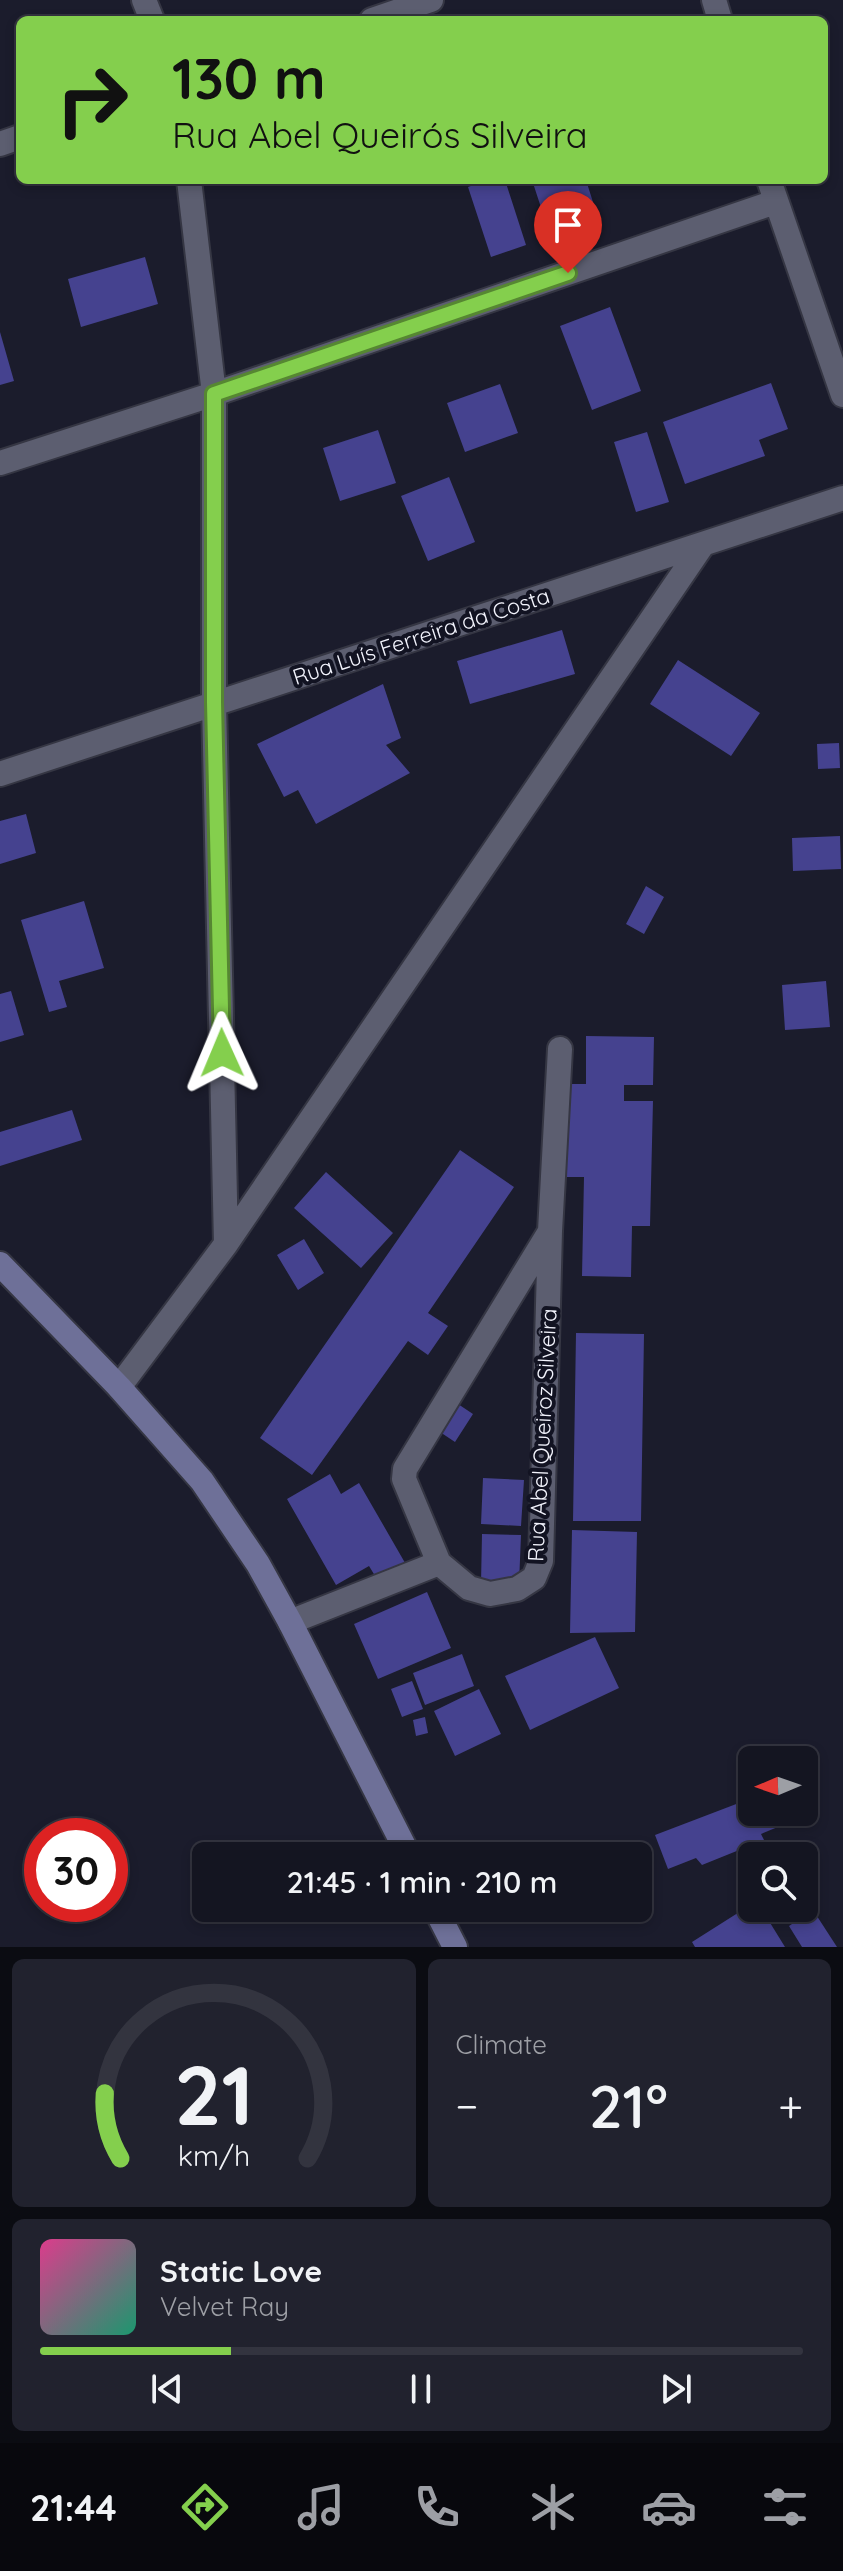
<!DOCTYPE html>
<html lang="en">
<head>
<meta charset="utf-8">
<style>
	:root { --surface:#141521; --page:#21222e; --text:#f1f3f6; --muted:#9d9fa5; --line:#33343f; --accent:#84cf4d }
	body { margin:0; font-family:Quicksand,sans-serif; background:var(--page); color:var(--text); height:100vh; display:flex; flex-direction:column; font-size:30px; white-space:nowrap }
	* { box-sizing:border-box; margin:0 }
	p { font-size:26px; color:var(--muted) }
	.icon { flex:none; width:44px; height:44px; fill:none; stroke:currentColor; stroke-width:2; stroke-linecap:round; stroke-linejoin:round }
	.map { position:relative; height:1947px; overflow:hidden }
	.panel { display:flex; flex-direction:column; gap:12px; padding:12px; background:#0b0c12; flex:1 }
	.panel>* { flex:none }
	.hud { position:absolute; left:16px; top:16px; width:812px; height:168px; border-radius:12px; box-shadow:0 4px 12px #0003,0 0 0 2px var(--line); background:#84cf4d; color:#111; overflow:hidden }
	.needle { width:52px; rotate:268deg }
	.fabs { position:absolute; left:738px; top:1746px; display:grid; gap:16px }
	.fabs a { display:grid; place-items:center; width:80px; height:80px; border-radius:12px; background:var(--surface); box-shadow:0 4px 12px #0003,0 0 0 2px var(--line); font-size:40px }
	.speed { position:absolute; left:24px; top:1818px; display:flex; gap:16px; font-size:40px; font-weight:700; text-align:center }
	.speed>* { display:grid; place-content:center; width:104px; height:104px; border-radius:50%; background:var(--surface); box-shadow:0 4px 12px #0003,0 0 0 2px var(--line); line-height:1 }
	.speed .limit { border:12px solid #d22; background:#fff; color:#111 }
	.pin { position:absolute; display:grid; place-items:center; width:68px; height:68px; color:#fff; margin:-82px -34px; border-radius:50% 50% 50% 0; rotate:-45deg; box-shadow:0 0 8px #0007 }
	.pin .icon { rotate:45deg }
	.me { position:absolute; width:88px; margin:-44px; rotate:359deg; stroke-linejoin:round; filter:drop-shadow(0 0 6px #0008) }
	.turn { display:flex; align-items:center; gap:28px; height:168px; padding:0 24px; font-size:36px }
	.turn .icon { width:104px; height:104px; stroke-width:2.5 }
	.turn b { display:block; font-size:56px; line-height:68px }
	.big { font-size:60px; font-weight:600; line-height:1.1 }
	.panel .card { flex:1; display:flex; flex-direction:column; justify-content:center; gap:12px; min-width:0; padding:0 28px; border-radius:12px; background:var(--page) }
	.panel .dial { align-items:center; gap:0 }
	.dial svg { height:208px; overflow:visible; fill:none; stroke:var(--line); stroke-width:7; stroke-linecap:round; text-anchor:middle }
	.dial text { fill:var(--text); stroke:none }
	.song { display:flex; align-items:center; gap:24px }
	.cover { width:96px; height:96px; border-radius:12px; background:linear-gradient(135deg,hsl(330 70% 55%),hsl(160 70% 35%)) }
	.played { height:8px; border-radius:4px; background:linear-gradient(90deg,var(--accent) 25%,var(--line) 25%) }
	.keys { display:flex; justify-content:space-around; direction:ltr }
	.heat { display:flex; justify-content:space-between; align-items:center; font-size:44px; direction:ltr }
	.panel .tiles { flex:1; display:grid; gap:12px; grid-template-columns:1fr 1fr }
	.card:last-child { grid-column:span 2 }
	.trip { position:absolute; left:192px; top:1842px; width:460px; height:80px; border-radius:12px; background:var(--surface); box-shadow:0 4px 12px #0003,0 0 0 2px var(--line); font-weight:600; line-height:80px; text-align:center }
	.dock { display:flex; height:128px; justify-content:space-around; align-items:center; background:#08080d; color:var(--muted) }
	.dock .icon { width:56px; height:56px }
	.dock .on { color:var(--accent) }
	.dock b { font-size:36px; color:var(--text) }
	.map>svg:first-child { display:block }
	.building { fill:#45428f }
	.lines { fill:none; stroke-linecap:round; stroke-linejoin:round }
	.minor-casing { stroke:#353643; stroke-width:28 }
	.secondary-casing { stroke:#353643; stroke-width:28 }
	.minor { stroke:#5c5e70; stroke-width:24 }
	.secondary { stroke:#6e7098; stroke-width:24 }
	.route-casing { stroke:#568732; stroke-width:20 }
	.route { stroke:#84cf4d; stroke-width:14 }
	.labels { text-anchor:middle; stroke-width:8; stroke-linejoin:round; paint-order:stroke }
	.street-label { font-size:22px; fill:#f3f4fd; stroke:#121322 }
</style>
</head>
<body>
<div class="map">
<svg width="843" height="1947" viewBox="0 0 843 1947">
	<rect width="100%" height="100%" fill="#1b1c2c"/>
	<!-- building -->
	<path class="building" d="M 487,180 L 505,180 L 526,245 L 491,257 L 468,187 Z
		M 532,180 L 586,180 L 598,218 L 550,235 Z
		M 145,257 L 158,304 L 81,327 L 68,279 Z
		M 610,307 L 641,391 L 592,410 L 560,326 Z
		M 0,332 L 14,381 L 0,385 Z
		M 771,383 L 788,429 L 759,440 L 765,456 L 685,484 L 663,422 Z
		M 500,384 L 518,433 L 465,452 L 447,403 Z
		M 378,430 L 396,483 L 340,501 L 323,448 Z
		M 647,432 L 669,502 L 636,512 L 614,442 Z
		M 449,477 L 475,542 L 428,561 L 401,496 Z
		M 562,630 L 575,674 L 470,704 L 457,661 Z
		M 678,660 L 760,713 L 731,756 L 650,704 Z
		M 383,684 L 401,738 L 386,745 L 410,773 L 316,824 L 298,790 L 284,797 L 257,744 Z
		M 839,743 L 840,768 L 818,769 L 817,744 Z
		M 26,814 L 36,853 L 0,864 L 0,821 Z
		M 840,836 L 841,869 L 793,871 L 792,838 Z
		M 646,886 L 664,897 L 644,934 L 626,924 Z
		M 84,901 L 104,968 L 59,981 L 67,1007 L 49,1012 L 21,920 Z
		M 826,981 L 830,1027 L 785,1030 L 782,985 Z
		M 11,991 L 24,1035 L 0,1042 L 0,994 Z
		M 586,1036 L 654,1037 L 653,1085 L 624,1085 L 624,1101 L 653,1101 L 650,1226 L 632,1226 L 631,1277 L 582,1276 L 584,1177 L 558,1177 L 560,1084 L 586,1084 Z
		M 72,1110 L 82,1140 L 0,1166 L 0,1132 Z
		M 460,1150 L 514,1187 L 428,1313 L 448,1326 L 428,1355 L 408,1341 L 312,1475 L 260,1438 Z
		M 326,1172 L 393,1233 L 361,1268 L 294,1208 Z
		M 304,1239 L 324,1273 L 298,1290 L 277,1255 Z
		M 576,1333 L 644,1334 L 641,1521 L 573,1521 Z
		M 455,1402 L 473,1414 L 455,1442 L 437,1430 Z
		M 330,1474 L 341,1494 L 359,1483 L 408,1568 L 380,1584 L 369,1566 L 336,1585 L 287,1499 Z
		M 483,1478 L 524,1480 L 521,1526 L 481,1524 Z
		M 572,1530 L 637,1532 L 635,1632 L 570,1633 Z
		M 482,1534 L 521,1535 L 519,1584 L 481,1583 Z
		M 427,1592 L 451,1648 L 378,1679 L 354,1624 Z
		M 595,1637 L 619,1688 L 530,1730 L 505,1676 Z
		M 462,1654 L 474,1686 L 425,1705 L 413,1673 Z
		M 412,1681 L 423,1709 L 402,1717 L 391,1689 Z
		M 479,1689 L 501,1734 L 455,1756 L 434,1711 Z
		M 425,1717 L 428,1733 L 416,1736 L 413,1720 Z
		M 752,1798 L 752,1812 L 806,1812 L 807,1815 L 761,1834 L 764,1840 L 702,1865 L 696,1858 L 668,1869 L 655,1835 Z
		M 638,1850 L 653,1883 L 638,1889 L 638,1856 L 624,1856 Z
		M 752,1904 L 752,1908 L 761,1908 L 785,1947 L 695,1947 L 692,1942 Z
		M 813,1910 L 837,1947 L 802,1947 L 789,1926 Z"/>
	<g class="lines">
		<!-- minor casing -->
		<g class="minor-casing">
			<path id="minor" d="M 144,0 L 152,20
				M 714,0 L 720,20
				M 372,20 L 431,0
				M 0,144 L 20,137
				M 189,180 L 214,394 L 214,702 L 226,1244
				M 769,180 L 843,395
				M 0,463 L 214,394 L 775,202
				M 0,774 L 843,498
				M 119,1387 L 226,1244 L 701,547
				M 439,1563 L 404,1479 L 405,1469 L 549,1233
				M 290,1622 L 439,1563 L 469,1588 L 490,1594 L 517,1589 L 534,1578 L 541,1561 L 550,1231 L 560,1049"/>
		</g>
		<!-- secondary casing -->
		<g class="secondary-casing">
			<path id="secondary" d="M 0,1264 L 119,1387 L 202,1481 L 258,1564 L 290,1622 L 409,1856
				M 435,1908 L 455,1947"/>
		</g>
		<!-- minor -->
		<use href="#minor" class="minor"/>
		<!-- secondary -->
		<use href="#secondary" class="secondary"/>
	</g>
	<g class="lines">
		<!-- route casing -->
		<g class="route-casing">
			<path id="route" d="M 222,1053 L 214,702 L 214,394 L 568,273"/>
		</g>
		<!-- route -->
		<use href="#route" class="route"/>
	</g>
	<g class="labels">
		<!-- street labels -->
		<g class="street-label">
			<text transform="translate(421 636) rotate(-18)" y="8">Rua Luís Ferreira da Costa</text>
			<text transform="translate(542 1435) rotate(-87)" y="8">Rua Abel Queiroz Silveira</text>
		</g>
	</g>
</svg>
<div class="fabs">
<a><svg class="needle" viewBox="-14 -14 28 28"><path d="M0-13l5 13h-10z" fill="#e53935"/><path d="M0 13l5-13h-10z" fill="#9d9fa5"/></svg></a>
<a><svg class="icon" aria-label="search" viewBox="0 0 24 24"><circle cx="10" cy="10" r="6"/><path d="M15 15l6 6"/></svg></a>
</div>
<div class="speed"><div class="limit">30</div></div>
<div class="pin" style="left:568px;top:273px;background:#d93025"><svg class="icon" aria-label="arrive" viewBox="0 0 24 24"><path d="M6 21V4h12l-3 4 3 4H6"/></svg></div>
<svg class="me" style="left:222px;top:1053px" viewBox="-20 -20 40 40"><path d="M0-17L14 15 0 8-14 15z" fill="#84cf4d" stroke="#fff" stroke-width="4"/></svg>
<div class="trip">21:45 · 1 min · 210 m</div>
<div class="hud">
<div class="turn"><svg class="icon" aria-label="right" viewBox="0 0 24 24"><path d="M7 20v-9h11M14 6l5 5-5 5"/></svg><div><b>130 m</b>Rua Abel Queirós Silveira</div></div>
</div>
</div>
<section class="panel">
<div class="tiles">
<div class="card dial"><svg viewBox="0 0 100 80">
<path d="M14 69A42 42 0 1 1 86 69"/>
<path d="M14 69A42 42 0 0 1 8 44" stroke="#84cf4d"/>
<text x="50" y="56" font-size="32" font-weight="700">21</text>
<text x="50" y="72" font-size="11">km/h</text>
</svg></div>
<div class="card"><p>Climate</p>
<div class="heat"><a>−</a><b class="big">21°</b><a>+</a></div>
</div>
<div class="card">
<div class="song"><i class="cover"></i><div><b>Static Love</b><p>Velvet Ray</p></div></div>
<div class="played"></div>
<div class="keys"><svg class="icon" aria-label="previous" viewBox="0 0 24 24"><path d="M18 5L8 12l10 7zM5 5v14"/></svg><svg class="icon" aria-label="pause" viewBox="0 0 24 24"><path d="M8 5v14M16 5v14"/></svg><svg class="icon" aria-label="next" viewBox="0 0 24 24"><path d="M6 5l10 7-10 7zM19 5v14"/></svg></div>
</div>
</div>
</section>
<nav class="dock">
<b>21:44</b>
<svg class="icon on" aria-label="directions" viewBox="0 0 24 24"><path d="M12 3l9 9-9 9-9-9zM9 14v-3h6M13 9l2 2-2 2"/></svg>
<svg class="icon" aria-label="music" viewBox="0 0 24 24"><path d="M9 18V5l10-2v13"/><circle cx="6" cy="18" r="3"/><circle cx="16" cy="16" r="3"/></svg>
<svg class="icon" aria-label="phone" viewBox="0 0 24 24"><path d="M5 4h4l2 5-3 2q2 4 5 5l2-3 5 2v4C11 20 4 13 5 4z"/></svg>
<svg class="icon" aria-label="climate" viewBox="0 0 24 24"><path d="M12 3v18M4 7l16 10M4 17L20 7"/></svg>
<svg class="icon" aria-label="car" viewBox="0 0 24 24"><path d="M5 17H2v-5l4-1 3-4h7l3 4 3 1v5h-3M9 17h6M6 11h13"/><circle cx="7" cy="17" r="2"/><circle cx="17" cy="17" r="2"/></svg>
<svg class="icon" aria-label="filters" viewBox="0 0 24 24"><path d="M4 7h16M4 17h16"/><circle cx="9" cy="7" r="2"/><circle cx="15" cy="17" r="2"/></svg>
</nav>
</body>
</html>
